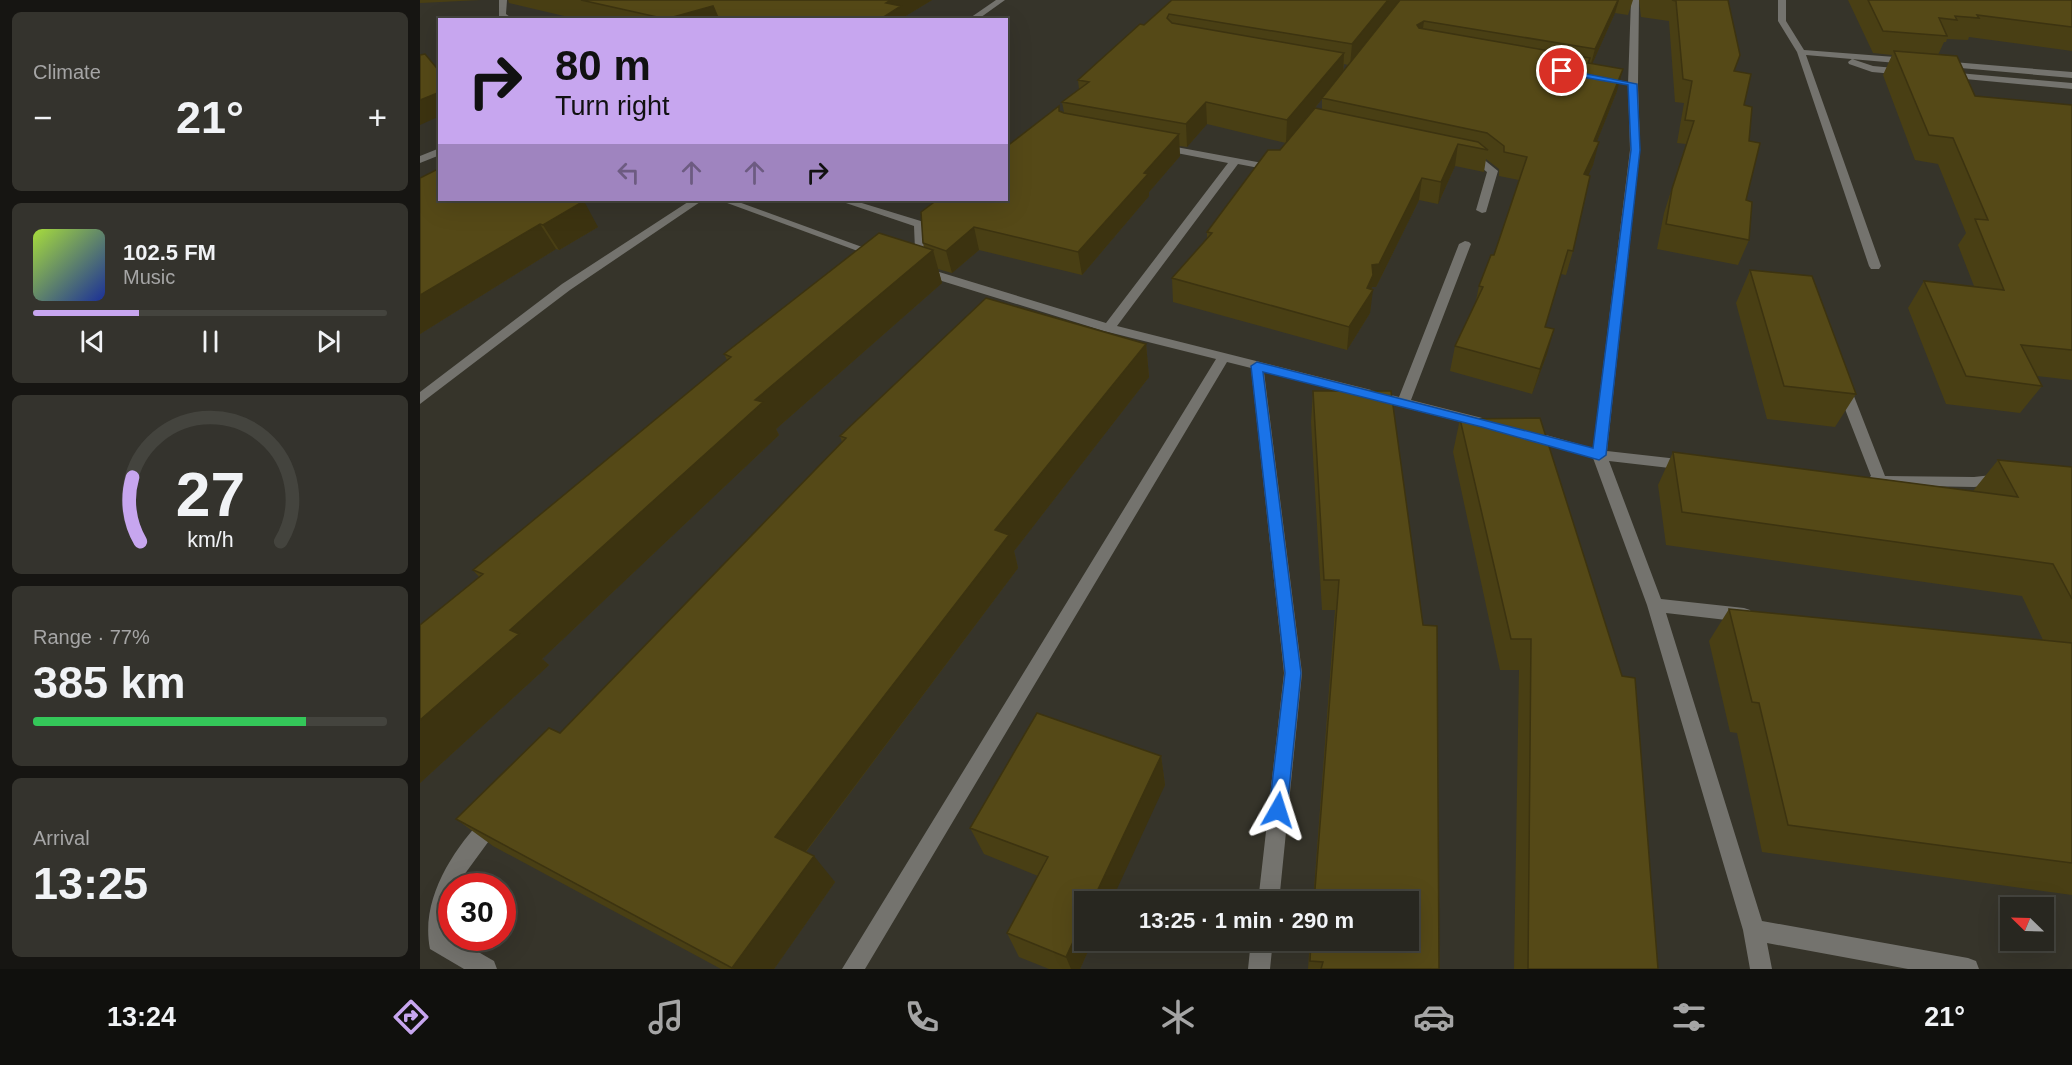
<!DOCTYPE html>
<html lang="en">
<head>
<meta charset="utf-8">
<style>
	:root { --surface:#282720; --page:#34332d; --text:#f1f3f6; --muted:#a5a5a5; --line:#44443e; --accent:#c7a6ef }
	body { margin:0; font-family:Arial,sans-serif; background:var(--page); color:var(--text); height:100vh; display:flex; flex-direction:column; font-size:22px; white-space:nowrap }
	* { box-sizing:border-box; margin:0 }
	p { font-size:20px; color:var(--muted) }
	.icon { flex:none; width:33px; height:33px; fill:none; stroke:currentColor; stroke-width:2; stroke-linecap:round; stroke-linejoin:round }
	.map { position:relative; flex:1; overflow:hidden }
	.details { display:flex; flex-direction:column; gap:12px; padding:12px; background:#161512; width:420px }
	.details>* { flex:none }
	.banner { position:absolute; left:18px; top:18px; width:570px; height:183px; border-radius:0px; box-shadow:0 6px 24px #0002,0 0 0 2px var(--line); background:#c7a6ef; color:#111; overflow:hidden }
	.needle { width:39px; rotate:293deg }
	.tools { position:absolute; left:1580px; top:897px; display:grid; gap:12px }
	.tools a { display:grid; place-items:center; width:54px; height:54px; border-radius:0px; background:var(--surface); box-shadow:0 6px 24px #0002,0 0 0 2px var(--line); font-size:30px }
	.speed { position:absolute; left:18px; top:873px; display:flex; gap:12px; font-size:30px; font-weight:700; text-align:center }
	.speed>* { display:grid; place-content:center; width:78px; height:78px; border-radius:50%; background:var(--surface); box-shadow:0 6px 24px #0002,0 0 0 2px var(--line); line-height:1 }
	.speed .limit { border:9px solid #d22; background:#fff; color:#111 }
	.pin { position:absolute; display:grid; place-items:center; width:51px; height:51px; color:#fff; margin:-26px; border:3px solid #fff; border-radius:50%; box-shadow:0 2px 6px #0007 }
	.me { position:absolute; width:66px; margin:-33px; rotate:6deg; stroke-linejoin:round; filter:drop-shadow(0 0 4px #0008) }
	.turn { display:flex; align-items:center; gap:21px; height:126px; padding:0 18px; font-size:27px }
	.turn .icon { width:78px; height:78px; stroke-width:2.5 }
	.turn b { display:block; font-size:42px; line-height:51px }
	.lanes { display:flex; align-items:center; height:57px; padding:0 18px; background:#0003; justify-content:center; gap:30px; direction:ltr }
	.lanes .off { opacity:.35 }
	.big { font-size:45px; font-weight:700; line-height:1.1 }
	.details .card { flex:1; display:flex; flex-direction:column; justify-content:center; gap:9px; min-width:0; padding:0 21px; border-radius:9px; background:var(--page) }
	.details .dial { align-items:center; gap:0 }
	.dial svg { height:156px; overflow:visible; fill:none; stroke:var(--line); stroke-width:7; stroke-linecap:round; text-anchor:middle }
	.dial text { fill:var(--text); stroke:none }
	.song { display:flex; align-items:center; gap:18px }
	.cover { width:72px; height:72px; border-radius:9px; background:linear-gradient(135deg,hsl(80 70% 55%),hsl(230 70% 35%)) }
	.played { height:6px; border-radius:3px; background:linear-gradient(90deg,var(--accent) 30%,var(--line) 30%) }
	.keys { display:flex; justify-content:space-around; direction:ltr }
	.heat { display:flex; justify-content:space-between; align-items:center; font-size:33px; direction:ltr }
	.charge { height:9px; border-radius:4px; background:linear-gradient(90deg,#34c759 77%,var(--line) 0) }
	.trip { position:absolute; left:654px; top:891px; width:345px; height:60px; border-radius:0px; background:var(--surface); box-shadow:0 6px 24px #0002,0 0 0 2px var(--line); font-weight:700; line-height:60px; text-align:center }
	.tab-bar { display:flex; height:96px; justify-content:space-around; align-items:center; background:#10100d; color:var(--muted) }
	.tab-bar .icon { width:42px; height:42px }
	.tab-bar .selected { color:var(--accent) }
	.tab-bar b { font-size:27px; color:var(--text) }
	main { display:flex; flex:1; min-height:0 }
	.map>svg:first-child { display:block }
	.lines { fill:none; stroke-linecap:round; stroke-linejoin:round }
	.minor { fill:#74736e; fill-rule:evenodd }
	.wall { fill:#493f14; fill-rule:evenodd }
	.shaded-wall { fill:#3c3310 }
	.building { fill:#554917; stroke:#3c3310; stroke-width:1.5 }
	.route { fill:#1a73e8; stroke:#114b97; stroke-width:1.5 }
</style>
</head>
<body>
<main>
<section class="details">
<div class="card"><p>Climate</p>
<div class="heat"><a>−</a><b class="big">21°</b><a>+</a></div>
</div>
<div class="card">
<div class="song"><i class="cover"></i><div><b>102.5 FM</b><p>Music</p></div></div>
<div class="played"></div>
<div class="keys"><svg class="icon" aria-label="previous" viewBox="0 0 24 24"><path d="M18 5L8 12l10 7zM5 5v14"/></svg><svg class="icon" aria-label="pause" viewBox="0 0 24 24"><path d="M8 5v14M16 5v14"/></svg><svg class="icon" aria-label="next" viewBox="0 0 24 24"><path d="M6 5l10 7-10 7zM19 5v14"/></svg></div>
</div>
<div class="card dial"><svg viewBox="0 0 100 80">
<path d="M14 69A42 42 0 1 1 86 69"/>
<path d="M14 69A42 42 0 0 1 10 36" stroke="#c7a6ef"/>
<text x="50" y="56" font-size="32" font-weight="700">27</text>
<text x="50" y="72" font-size="11">km/h</text>
</svg></div>
<div class="card"><p>Range · 77%</p><b class="big">385 km</b><div class="charge"></div></div>
<div class="card"><p>Arrival</p><b class="big">13:25</b></div>
</section>
<div class="map">
<svg width="1652" height="969" viewBox="0 0 1652 969">
	<rect width="100%" height="100%" fill="#36342a"/>
	<g class="lines">
		<!-- minor -->
		<path class="minor" d="M 79,0 L 87,0 L 86,14 L 94,20 L 83,20 L 79,17 Z
			M 576,0 L 585,0 L 557,20 L 547,20 Z
			M 1211,0 L 1219,0 L 1218,84 L 1220,150 L 1187,451 L 1267,460 L 1274,465 L 1267,470 L 1189,461 L 1241,599 L 1324,608 L 1330,610 L 1332,615 L 1330,620 L 1324,622 L 1246,613 L 1342,921 L 1548,958 L 1556,961 L 1559,969 L 1488,969 L 1347,943 L 1352,969 L 1330,969 L 1323,930 L 1227,605 L 1173,458 L 1103,439 L 1101,435 L 1108,430 L 1173,448 L 1210,150 L 1208,84 Z
			M 1358,0 L 1366,0 L 1366,21 L 1384,50 L 1488,58 L 1492,61 L 1488,64 L 1386,55 L 1461,266 L 1459,269 L 1451,269 L 1449,266 L 1377,52 L 1358,21 Z
			M 1432,59 L 1453,66 L 1485,69 L 1490,72 L 1485,75 L 1452,72 L 1429,64 L 1428,62 Z
			M 1521,61 L 1652,72 L 1652,78 L 1518,66 L 1517,64 Z
			M 1527,72 L 1652,83 L 1652,89 L 1524,77 L 1522,75 Z
			M 740,144 L 854,165 L 859,168 L 854,171 L 818,164 L 697,326 L 979,397 L 1039,244 L 1045,241 L 1049,242 L 1051,244 L 991,400 L 1070,420 L 1072,423 L 1065,428 L 844,372 L 882,673 L 859,902 L 838,902 L 864,673 L 831,368 L 807,362 L 445,969 L 422,969 L 796,359 L 684,331 L 496,273 L 494,226 L 417,200 L 432,200 L 504,222 L 506,268 L 686,323 L 808,163 L 736,149 L 735,147 Z
			M 20,148 L 20,155 L 0,163 L 0,156 Z
			M 1046,155 L 1062,158 L 1078,171 L 1066,212 L 1062,213 L 1056,210 L 1067,172 L 1055,163 L 1042,160 L 1041,158 Z
			M 271,200 L 283,200 L 150,290 L 0,404 L 0,392 L 142,284 Z
			M 299,200 L 313,200 L 464,255 L 462,257 L 454,257 Z
			M 1423,381 L 1430,386 L 1465,476 L 1554,477 L 1581,474 L 1588,479 L 1586,483 L 1554,487 L 1447,485 L 1445,481 L 1451,476 L 1416,386 Z
			M 72,813 L 79,816 L 82,823 L 36,886 L 32,886 L 32,895 L 26,911 L 27,934 L 74,961 L 77,969 L 44,969 L 10,949 C 0,899 33,850 65,816 Z
			M 831,940 L 853,940 L 850,969 L 828,969 Z"/>
	</g>
	<!-- wall -->
	<path class="wall" d="M 0,0 L 61,0 L 0,3 Z
		M 88,0 L 512,0 L 484,17 L 485,20 L 161,20 L 89,3 Z
		M 752,0 L 1213,0 L 1208,15 L 1195,13 L 1172,64 L 1197,91 L 1177,141 L 1173,165 L 1168,175 L 1153,251 L 1146,275 L 1141,274 L 1125,327 L 1127,354 L 1112,394 L 1030,371 L 1035,346 L 1055,305 L 1059,286 L 1074,255 L 1099,180 L 1079,176 L 1079,169 L 1066,159 L 1064,172 L 1035,166 L 1018,204 L 999,200 L 956,287 L 952,287 L 950,313 L 927,350 L 753,302 L 752,278 L 787,239 L 787,232 L 866,143 L 787,124 L 767,147 L 759,146 L 760,156 L 729,192 L 729,196 L 662,275 L 559,250 L 532,273 L 518,269 L 522,283 L 356,429 L 359,435 L 122,659 L 129,665 L 0,783 L 59,577 L 53,570 L 307,360 L 304,354 L 504,248 L 503,243 L 513,203 L 513,200 L 586,200 L 639,111 L 644,112 L 642,102 L 659,89 L 658,80 L 724,25 ZM 924,64 L 928,65 L 923,72 ZM 902,99 L 902,110 L 895,108 Z
		M 1219,0 L 1308,0 L 1314,71 L 1324,105 L 1329,141 L 1326,200 L 1329,240 L 1318,265 L 1237,249 L 1244,213 L 1266,144 L 1257,143 L 1264,103 L 1255,102 L 1249,21 L 1221,17 Z
		M 1428,0 L 1652,0 L 1652,51 L 1549,37 L 1548,40 L 1527,39 L 1526,42 L 1524,42 L 1518,55 L 1555,96 L 1652,105 L 1652,380 L 1617,376 L 1622,386 L 1600,413 L 1526,404 L 1488,308 L 1504,281 L 1554,286 L 1538,245 L 1546,233 L 1518,164 L 1495,160 L 1463,75 L 1472,55 L 1453,53 Z
		M 0,178 L 178,227 L 139,250 L 136,249 L 0,334 Z
		M 1330,270 L 1436,394 L 1415,427 L 1347,419 L 1316,303 Z
		M 726,344 L 729,377 L 594,551 L 598,568 L 386,852 L 415,882 L 354,969 L 301,969 L 73,846 L 36,819 L 140,733 L 422,442 L 420,436 Z
		M 893,391 L 1019,969 L 888,969 L 890,940 L 988,940 L 988,902 L 893,902 L 915,610 L 902,610 L 891,422 Z
		M 1040,419 L 1238,969 L 1094,969 L 1099,670 L 1080,670 L 1033,452 Z
		M 1253,452 L 1553,491 L 1578,460 L 1652,467 L 1652,895 L 1342,852 L 1317,733 L 1310,732 L 1289,641 L 1309,609 L 1623,640 L 1602,596 L 1246,545 L 1238,485 Z
		M 741,756 L 745,785 L 664,940 L 673,940 L 660,969 L 629,969 L 599,957 L 587,933 L 618,876 L 564,854 L 550,828 Z"/>
	<!-- shaded-wall -->
	<path class="shaded-wall" d="M 306,0 L 298,20 L 246,19 Z
		M 471,0 L 512,0 L 484,17 L 485,20 L 459,20 L 466,3 Z
		M 968,0 L 983,0 L 930,66 L 932,44 Z
		M 1198,0 L 1199,0 L 1195,13 L 1169,71 L 1175,49 Z
		M 1004,21 L 1001,42 L 997,25 Z
		M 924,53 L 923,75 L 902,98 L 902,99 L 866,143 L 867,120 Z
		M 1203,69 L 1197,91 L 1168,164 L 1174,141 Z
		M 20,92 L 20,116 L 0,125 L 0,100 Z
		M 786,102 L 787,124 L 767,147 L 766,124 Z
		M 759,134 L 760,156 L 729,192 L 729,196 L 662,275 L 658,252 L 724,173 Z
		M 1179,142 L 1173,165 L 1158,198 L 1164,174 Z
		M 1038,144 L 1035,166 L 1018,204 L 1021,182 Z
		M 1002,178 L 999,200 L 956,287 L 952,287 L 951,292 L 953,290 L 950,313 L 927,350 L 929,327 L 947,288 L 952,265 Z
		M 164,201 L 178,227 L 139,250 L 123,225 Z
		M 120,224 L 136,249 L 0,334 L 0,295 Z
		M 554,227 L 559,250 L 532,273 L 526,251 Z
		M 513,250 L 522,283 L 356,429 L 359,435 L 122,659 L 129,665 L 0,783 L 0,720 L 90,630 L 335,400 Z
		M 1134,329 L 1127,354 L 1112,394 L 1120,369 Z
		M 726,344 L 729,377 L 594,551 L 598,568 L 377,863 L 355,837 L 575,530 Z
		M 741,756 L 745,785 L 691,902 L 672,902 Z
		M 394,856 L 415,882 L 354,969 L 314,969 L 312,968 Z
		M 664,918 L 664,940 L 673,940 L 660,969 L 651,969 L 646,957 Z"/>
	<!-- building -->
	<path class="building" d="M 161,0 L 471,0 L 466,3 L 481,6 L 459,20 L 299,20 L 293,6 L 246,19 Z
		M 752,0 L 968,0 L 932,44 L 749,14 L 747,18 L 752,23 L 924,53 L 867,120 L 786,102 L 766,124 L 642,102 L 669,82 L 658,80 L 720,24 L 724,25 Z
		M 980,0 L 1198,0 L 1175,49 L 1004,21 L 997,25 L 999,28 L 1170,58 L 1168,63 L 1203,69 L 1174,141 L 1179,142 L 1164,174 L 1170,176 L 1153,251 L 1148,250 L 1125,327 L 1134,329 L 1120,369 L 1035,346 L 1063,287 L 1059,286 L 1071,255 L 1074,255 L 1107,157 L 1084,152 L 1084,146 L 1067,133 L 902,98 Z
		M 1252,0 L 1308,0 L 1320,55 L 1314,71 L 1331,74 L 1324,105 L 1332,107 L 1329,141 L 1340,143 L 1326,200 L 1332,202 L 1329,240 L 1246,224 L 1252,189 L 1274,121 L 1265,120 L 1272,81 L 1263,79 L 1256,1 Z
		M 1448,0 L 1652,0 L 1652,27 L 1557,15 L 1559,18 L 1535,16 L 1537,20 L 1519,18 L 1527,36 L 1463,31 Z
		M 1474,51 L 1537,56 L 1555,96 L 1652,105 L 1652,350 L 1601,345 L 1622,386 L 1546,376 L 1504,281 L 1584,290 L 1555,219 L 1568,220 L 1533,138 L 1509,135 Z
		M 5,54 L 20,72 L 20,92 L 0,100 L 0,55 Z
		M 639,106 L 639,111 L 644,113 L 759,134 L 724,173 L 728,174 L 658,252 L 554,227 L 526,251 L 503,243 L 501,212 L 517,200 L 586,200 L 586,147 Z
		M 895,108 L 1058,142 L 1068,150 L 1038,144 L 1021,182 L 1002,178 L 959,264 L 952,265 L 953,275 L 947,288 L 953,290 L 929,327 L 752,278 L 792,233 L 787,232 L 848,150 L 860,150 Z
		M 20,168 L 20,200 L 159,200 L 164,201 L 123,225 L 120,224 L 0,295 L 0,178 Z
		M 459,233 L 513,250 L 335,400 L 343,402 L 90,630 L 99,634 L 0,720 L 0,625 L 63,574 L 53,570 L 311,357 L 304,354 Z
		M 1330,270 L 1392,276 L 1436,394 L 1364,386 Z
		M 566,298 L 726,344 L 575,530 L 589,535 L 355,837 L 394,856 L 312,968 L 36,819 L 129,728 L 140,733 L 426,438 L 420,436 Z
		M 893,391 L 971,391 L 1003,625 L 1017,626 L 1019,969 L 901,969 L 903,962 L 890,961 L 891,940 L 988,940 L 988,902 L 894,902 L 919,580 L 904,580 Z
		M 1120,418 L 1202,676 L 1215,678 L 1238,969 L 1108,969 L 1111,639 L 1091,639 L 1040,419 Z
		M 1253,452 L 1598,497 L 1578,460 L 1652,467 L 1652,599 L 1633,564 L 1262,512 Z
		M 1309,609 L 1652,643 L 1652,863 L 1368,825 L 1339,703 L 1332,702 Z
		M 617,713 L 741,756 L 672,902 L 664,902 L 664,918 L 646,957 L 587,933 L 628,857 L 550,828 Z"/>
	<!-- route -->
	<path class="route" d="M 1142,69 L 1217,84 L 1220,150 L 1186,455 L 1179,460 L 1062,427 L 843,372 L 881,673 L 867,810 L 865,816 L 858,819 L 852,816 L 849,810 L 865,673 L 831,366 L 837,362 L 1173,448 L 1211,150 L 1208,85 L 1139,73 Z"/>
</svg>
<div class="tools">
<a><svg class="needle" viewBox="-14 -14 28 28"><path d="M0-13l5 13h-10z" fill="#e53935"/><path d="M0 13l5-13h-10z" fill="#a5a5a5"/></svg></a>
</div>
<div class="speed"><div class="limit">30</div></div>
<div class="pin" style="left:1142px;top:71px;background:#d93025"><svg class="icon" aria-label="arrive" viewBox="0 0 24 24"><path d="M6 21V4h12l-3 4 3 4H6"/></svg></div>
<svg class="me" style="left:858px;top:810px" viewBox="-20 -20 40 40"><path d="M0-17L14 15 0 8-14 15z" fill="#1a73e8" stroke="#fff" stroke-width="4"/></svg>
<div class="trip">13:25 · 1 min · 290 m</div>
<div class="banner">
<div class="turn"><svg class="icon" aria-label="right" viewBox="0 0 24 24"><path d="M7 20v-9h11M14 6l5 5-5 5"/></svg><div><b>80 m</b>Turn right</div></div>
<div class="lanes"><svg class="icon off" aria-label="left" viewBox="0 0 24 24"><path d="M17 20v-9H6M10 6l-5 5 5 5"/></svg><svg class="icon off" aria-label="ahead" viewBox="0 0 24 24"><path d="M12 20V5M6 11l6-6 6 6"/></svg><svg class="icon off" aria-label="ahead" viewBox="0 0 24 24"><path d="M12 20V5M6 11l6-6 6 6"/></svg><svg class="icon" aria-label="right" viewBox="0 0 24 24"><path d="M7 20v-9h11M14 6l5 5-5 5"/></svg></div>
</div>
</div>
</main>
<nav class="tab-bar">
<b>13:24</b>
<svg class="icon selected" aria-label="directions" viewBox="0 0 24 24"><path d="M12 3l9 9-9 9-9-9zM9 14v-3h6M13 9l2 2-2 2"/></svg>
<svg class="icon" aria-label="music" viewBox="0 0 24 24"><path d="M9 18V5l10-2v13"/><circle cx="6" cy="18" r="3"/><circle cx="16" cy="16" r="3"/></svg>
<svg class="icon" aria-label="phone" viewBox="0 0 24 24"><path d="M5 4h4l2 5-3 2q2 4 5 5l2-3 5 2v4C11 20 4 13 5 4z"/></svg>
<svg class="icon" aria-label="climate" viewBox="0 0 24 24"><path d="M12 3v18M4 7l16 10M4 17L20 7"/></svg>
<svg class="icon" aria-label="car" viewBox="0 0 24 24"><path d="M5 17H2v-5l4-1 3-4h7l3 4 3 1v5h-3M9 17h6M6 11h13"/><circle cx="7" cy="17" r="2"/><circle cx="17" cy="17" r="2"/></svg>
<svg class="icon" aria-label="filters" viewBox="0 0 24 24"><path d="M4 7h16M4 17h16"/><circle cx="9" cy="7" r="2"/><circle cx="15" cy="17" r="2"/></svg>
<b>21°</b>
</nav>
</body>
</html>
